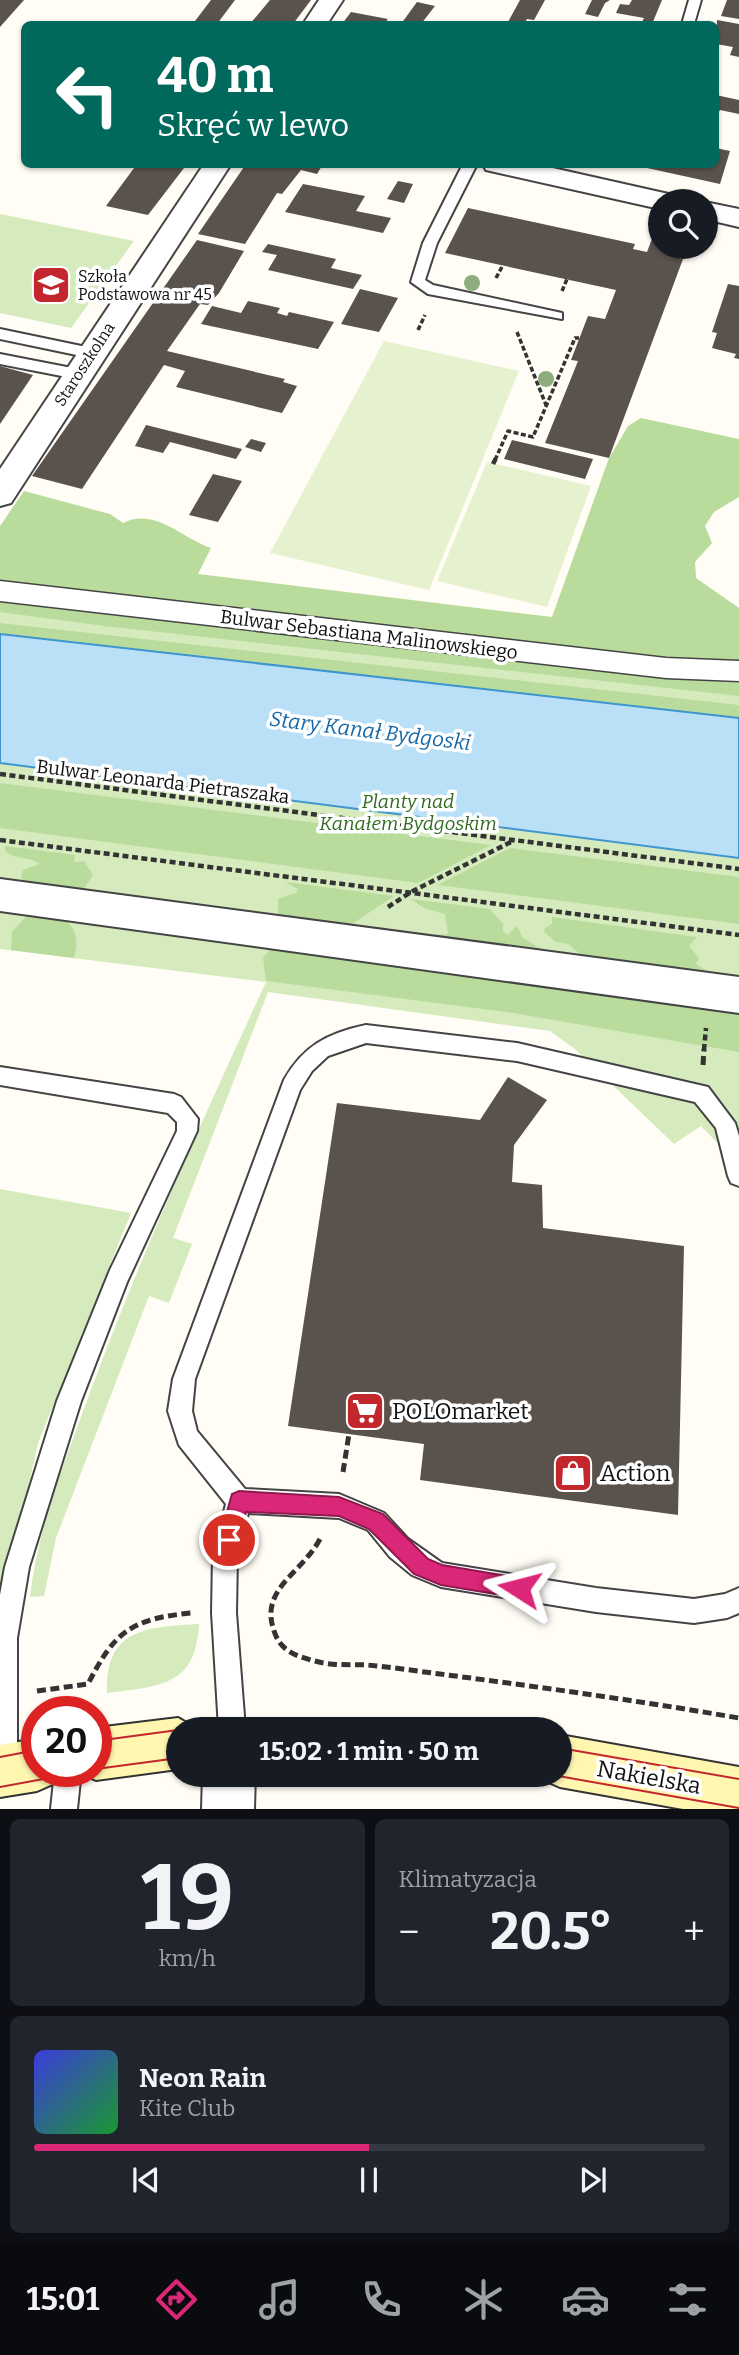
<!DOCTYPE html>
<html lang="pl">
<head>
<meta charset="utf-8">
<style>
	:root { --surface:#171b24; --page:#20242c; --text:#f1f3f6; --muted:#9ea1a6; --line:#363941; --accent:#db2777 }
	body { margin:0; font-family:Bitter,serif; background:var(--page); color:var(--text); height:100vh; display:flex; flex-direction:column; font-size:26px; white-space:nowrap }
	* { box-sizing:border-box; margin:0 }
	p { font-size:23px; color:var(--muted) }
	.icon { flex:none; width:38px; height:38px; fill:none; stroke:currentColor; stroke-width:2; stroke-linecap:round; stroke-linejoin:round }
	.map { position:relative; height:1809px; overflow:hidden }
	.sheet { display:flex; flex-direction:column; gap:10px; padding:10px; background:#0d0f14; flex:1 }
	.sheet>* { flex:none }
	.guide { position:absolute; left:21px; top:21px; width:698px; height:147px; border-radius:10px; box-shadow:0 2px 5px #0004; background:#00695c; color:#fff; overflow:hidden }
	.tools { position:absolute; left:648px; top:189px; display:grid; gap:14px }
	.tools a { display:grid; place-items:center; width:70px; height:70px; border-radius:50%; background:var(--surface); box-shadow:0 2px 5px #0004; font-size:35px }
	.speed { position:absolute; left:21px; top:1696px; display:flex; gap:14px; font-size:35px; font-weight:700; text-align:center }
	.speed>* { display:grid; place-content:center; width:91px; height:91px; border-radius:50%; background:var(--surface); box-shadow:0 2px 5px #0004; line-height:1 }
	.speed .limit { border:10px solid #d22; background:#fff; color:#111 }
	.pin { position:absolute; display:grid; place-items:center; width:60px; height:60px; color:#fff; margin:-30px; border:4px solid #fff; border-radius:50%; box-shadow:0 2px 7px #0007 }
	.me { position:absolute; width:77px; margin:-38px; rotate:279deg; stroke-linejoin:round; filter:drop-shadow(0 0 5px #0008) }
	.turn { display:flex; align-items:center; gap:24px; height:147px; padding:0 21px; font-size:32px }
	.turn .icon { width:91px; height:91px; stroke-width:2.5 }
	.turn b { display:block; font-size:49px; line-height:60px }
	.big { font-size:52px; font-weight:700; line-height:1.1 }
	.sheet .tile { flex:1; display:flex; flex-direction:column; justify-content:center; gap:10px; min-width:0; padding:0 24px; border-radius:10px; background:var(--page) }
	.sheet .dial { align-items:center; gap:0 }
	.dial b { font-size:91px; line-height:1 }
	.song { display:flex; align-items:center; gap:21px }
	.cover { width:84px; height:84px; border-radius:10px; background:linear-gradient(135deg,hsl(240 70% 55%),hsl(130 70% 35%)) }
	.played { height:7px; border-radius:4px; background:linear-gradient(90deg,var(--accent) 50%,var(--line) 50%) }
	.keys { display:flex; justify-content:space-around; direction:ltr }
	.heat { display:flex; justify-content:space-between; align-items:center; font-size:38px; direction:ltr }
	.sheet .tiles { flex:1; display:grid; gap:10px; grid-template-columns:1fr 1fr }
	.tile:last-child { grid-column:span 2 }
	.trip { position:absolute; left:166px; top:1717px; width:406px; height:70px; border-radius:35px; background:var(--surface); box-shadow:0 2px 5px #0004; font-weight:700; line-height:70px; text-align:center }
	.dock { display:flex; height:112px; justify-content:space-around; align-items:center; background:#090b0e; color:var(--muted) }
	.dock .icon { width:49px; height:49px }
	.dock .active { color:var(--accent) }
	.dock b { font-size:32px; color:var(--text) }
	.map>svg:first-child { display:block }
	.green { fill:#d5ebbd }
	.forest { fill:#b9dc9c }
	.pitch { fill:#e6f2cf }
	.water { fill:#b9e0f7; stroke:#3f96cf; stroke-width:2 }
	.building { fill:#5a524d }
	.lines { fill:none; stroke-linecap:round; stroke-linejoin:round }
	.service-casing { stroke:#444; stroke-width:4 }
	.pedestrian-casing { stroke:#444; stroke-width:3 }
	.minor-casing { stroke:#444; stroke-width:4 }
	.tertiary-casing { stroke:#444; stroke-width:4 }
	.secondary-casing { stroke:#333; stroke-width:4 }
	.path-far2 { stroke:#333; stroke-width:3.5; stroke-dasharray:5 2.5; stroke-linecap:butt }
	.path-far1 { stroke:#333; stroke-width:4.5; stroke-dasharray:6 3.5; stroke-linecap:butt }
	.path { stroke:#333; stroke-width:5; stroke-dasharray:9 4.5; stroke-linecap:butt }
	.service { fill:#fff; fill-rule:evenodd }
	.pedestrian { fill:#fff; fill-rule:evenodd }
	.minor { fill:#fff; fill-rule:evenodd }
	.tertiary { fill:#fff; fill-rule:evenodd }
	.secondary { fill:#fff6b0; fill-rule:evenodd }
	.tram { stroke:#c4262e; stroke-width:2 }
	.tree { fill:#8dad7f }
	.route { fill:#db2777; stroke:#8e194d; stroke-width:2 }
	.labels { text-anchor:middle; stroke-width:7; stroke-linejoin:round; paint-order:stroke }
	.far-poi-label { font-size:16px; fill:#111; stroke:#fff; text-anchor:start }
	.far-street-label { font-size:16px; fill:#111; stroke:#fff }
	.street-label { font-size:19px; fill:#111; stroke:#fff }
	.park-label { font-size:19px; font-style:italic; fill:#2f6b1f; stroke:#fff }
	.water-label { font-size:21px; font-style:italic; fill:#1768a6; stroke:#fff }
	.near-poi-label { font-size:23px; fill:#111; stroke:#fff; text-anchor:start }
	.near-street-label { font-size:23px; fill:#111; stroke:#fff }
</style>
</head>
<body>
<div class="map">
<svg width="739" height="1809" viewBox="0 0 739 1809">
	<rect width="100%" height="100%" fill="#fffdf5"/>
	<!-- green -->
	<path class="green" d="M 0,214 L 134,241 L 71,328 L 0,313 Z
		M 0,569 L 739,662 L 739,1165 L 701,1126 L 674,1144 L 576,1050 L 550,1031 L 268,992 L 173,1238 L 192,1244 L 169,1303 L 149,1296 L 56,1538 L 44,1596 L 30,1597 C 38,1527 64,1464 88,1398 C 140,1256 203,1119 266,982 L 0,949 Z
		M 0,1189 L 131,1213 L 38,1443 L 0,1618 Z
		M 199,1624 C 196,1687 159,1686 107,1693 C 105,1628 147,1627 199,1624 Z"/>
	<!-- forest -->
	<path class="forest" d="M 641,418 L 739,439 L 739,497 L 714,512 L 705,526 L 712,543 L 695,562 L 696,578 L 739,608 L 739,668 L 0,584 L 0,526 L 24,491 L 110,514 L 123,523 C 155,507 183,539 211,548 L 198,574 L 552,617 L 609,458 L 628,426 Z
		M 0,599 L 739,683 L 739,696 L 104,626 L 0,612 Z
		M 0,623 L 739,705 L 739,718 L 0,634 Z
		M 0,783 L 491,845 L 418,883 L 0,828 Z
		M 5,846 L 75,855 L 74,862 L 84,861 L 93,875 L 79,897 L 33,892 L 21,878 L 23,870 L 40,864 C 29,856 15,860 5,851 Z
		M 510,848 L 739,877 L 739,924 L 438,885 Z
		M 285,882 L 394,896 L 340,932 L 287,925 L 278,914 L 278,899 L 296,893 L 298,889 Z
		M 411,899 L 490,909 L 503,924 L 503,931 L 507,935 L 517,926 L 523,938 L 550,954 L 358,934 L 380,927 L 423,936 L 448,934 L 445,914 L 424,908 Z
		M 37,905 C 64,918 83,924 74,958 L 11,950 L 12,932 Z
		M 552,917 L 697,937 L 689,946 L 699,958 L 696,964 L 708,971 L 709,979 L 594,965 L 568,944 L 556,942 L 544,932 L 545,928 L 552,924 Z
		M 274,945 L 739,1001 L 739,1052 L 513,1013 L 266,981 L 263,958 Z"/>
	<!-- pitch -->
	<path class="pitch" d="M 384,341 L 519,371 L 429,590 L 270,553 Z
		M 487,462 L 591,486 L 547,607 L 437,581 Z"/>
	<!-- water -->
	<path class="water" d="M 0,634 L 739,718 L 739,858 L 0,763 Z"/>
	<!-- building -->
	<path class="building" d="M 0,0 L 24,0 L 0,27 Z
		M 211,0 L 235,0 L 217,24 L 195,21 Z
		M 270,0 L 311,0 L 293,24 L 250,24 Z
		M 520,0 L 545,0 L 534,20 L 527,19 L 524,24 L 508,22 Z
		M 592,0 L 610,0 L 605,3 L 598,17 L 585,14 Z
		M 632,0 L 662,0 L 652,24 L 641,24 L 644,18 L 616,13 L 620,4 L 629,5 Z
		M 727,0 L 739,0 L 739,19 L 721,16 Z
		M 417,2 L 435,6 L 421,24 L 401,24 Z
		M 351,12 L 388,19 L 384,24 L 342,24 Z
		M 717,20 L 739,24 L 739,57 L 730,55 L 733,47 L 716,44 Z
		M 716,95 L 739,100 L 739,114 L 720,110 L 716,117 Z
		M 716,148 L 730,151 L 720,184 L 638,166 L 716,164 Z
		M 137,164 L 184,168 L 148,215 L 106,206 Z
		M 246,164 L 323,164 L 317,174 L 301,170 L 282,194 L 277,193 L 245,244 L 198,234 Z
		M 398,181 L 413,184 L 404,203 L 387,199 Z
		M 303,184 L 365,196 L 356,211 L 391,218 L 383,233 L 285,212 Z
		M 468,208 L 635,244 L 633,249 L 647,252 L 653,236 L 660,237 L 660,247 L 684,247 L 680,259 L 683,259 L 609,458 L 545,443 L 578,361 L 571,360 L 588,316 L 605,319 L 616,290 L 445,253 Z
		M 197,240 L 244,251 L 219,293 L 208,305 L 200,304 L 167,351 L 285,379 L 283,382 L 297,386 L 282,413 L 176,387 L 185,371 L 164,365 L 82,489 L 32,476 Z
		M 268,244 L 336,259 L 331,268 L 362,275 L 353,289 L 268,270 L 277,255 L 262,252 Z
		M 728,284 L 739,286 L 739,359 L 734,358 L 736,354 L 712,348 L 717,333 L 712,332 Z
		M 360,289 L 398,298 L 379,332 L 341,324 Z
		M 248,301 L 280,308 L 277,313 L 287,316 L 289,312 L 334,322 L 318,349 L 201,324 L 212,306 L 241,313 Z
		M 0,366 L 33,375 L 0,424 Z
		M 146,425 L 242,449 L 236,459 L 170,442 L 163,453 L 135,446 Z
		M 251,439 L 266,443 L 261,452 L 245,447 Z
		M 512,440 L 593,459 L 585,479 L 504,459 Z
		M 213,474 L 242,481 L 218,522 L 189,515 Z
		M 508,1077 L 547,1100 L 514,1145 L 512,1182 L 542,1185 L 543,1228 L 684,1246 L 678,1515 L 420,1480 L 424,1444 L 288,1426 L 337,1103 L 480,1120 Z"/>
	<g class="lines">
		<!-- service casing -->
		<g class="service-casing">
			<path id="service" d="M 689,0 L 701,0 L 694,24 L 682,24 Z
				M 463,164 L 477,164 L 437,243 L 425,280 L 433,285 L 562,313 L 562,319 L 428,294 L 411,282 L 423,243 Z
				M 0,329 L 91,348 L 99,353 L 91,358 L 0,339 Z
				M 0,354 L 77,369 L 85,374 L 77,379 L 0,364 Z
				M 366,1025 L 517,1043 L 708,1087 L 735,1123 L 739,1136 L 739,1186 L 731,1183 L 728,1176 L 716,1128 L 695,1102 L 517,1061 L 366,1043 L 328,1056 L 312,1071 L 300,1090 L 195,1379 L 192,1411 L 197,1431 L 245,1489 L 339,1494 L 384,1513 L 408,1539 L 442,1563 L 596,1588 L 694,1599 L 725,1594 L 739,1588 L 739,1613 L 727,1618 L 694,1623 L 596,1612 L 441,1587 L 412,1575 L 390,1557 L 368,1530 L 339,1518 L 248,1513 L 237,1555 L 236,1613 L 245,1729 L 219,1729 L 212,1613 L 213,1555 L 226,1504 L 179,1445 L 168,1411 L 173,1379 L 284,1080 C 303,1046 328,1033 366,1025 Z
				M 0,1067 L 174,1094 L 181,1097 L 198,1119 L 197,1131 L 127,1282 L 81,1401 L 29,1567 L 17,1638 L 17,1768 L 13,1777 L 4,1781 L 0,1779 L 0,1595 L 5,1567 L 57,1401 L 110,1270 L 177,1131 L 177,1122 L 168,1113 L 0,1085 Z
				M 55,1771 L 81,1771 L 77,1809 L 51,1809 Z"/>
		</g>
		<!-- pedestrian casing -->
		<g class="pedestrian-casing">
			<path id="pedestrian" d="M 0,581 L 666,658 L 739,661 L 739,681 L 666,678 L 0,601 Z"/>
		</g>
		<!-- minor casing -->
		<g class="minor-casing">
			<path id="minor" d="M 319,0 L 343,0 L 327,24 L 303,24 Z
				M 204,164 L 231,164 L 11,503 L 0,506 L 0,469 Z
				M 483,164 L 535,164 L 673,195 L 677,201 L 660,201 L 660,209 L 486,170 Z
				M 705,202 L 739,209 L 739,227 L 705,219 Z
				M 0,879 L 739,977 L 739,1013 L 0,911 Z"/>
		</g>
		<!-- tertiary casing -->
		<g class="tertiary-casing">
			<path id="tertiary" d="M 203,1774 L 255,1774 L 254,1809 L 202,1809 Z"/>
		</g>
		<!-- secondary casing -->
		<g class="secondary-casing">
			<path id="secondary" d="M 178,1718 L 197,1729 L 178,1729 L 178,1769 L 96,1780 L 78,1772 L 96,1771 L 96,1728 Z
				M 560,1735 L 739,1767 L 739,1809 L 683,1809 L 560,1787 L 542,1779 L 540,1774 L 560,1774 Z
				M 37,1739 L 37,1771 L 60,1771 L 55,1783 L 37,1791 L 0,1797 L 0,1745 Z"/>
		</g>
		<!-- path-far2 -->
		<path class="path-far2" d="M 496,278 L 503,265
			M 562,291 L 567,279
			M 418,330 L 425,315
			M 517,332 L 546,405
			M 495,460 L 508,431 L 533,437 L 575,338 L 579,338"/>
		<!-- path-far1 -->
		<path class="path-far1" d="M 493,464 L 496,458
			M 0,774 L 739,869
			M 0,840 L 739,935
			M 388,907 L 411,892 L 513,841
			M 704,1050 L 706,1028"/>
		<!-- path -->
		<path class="path" d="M 703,1065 L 704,1049
			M 343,1472 L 349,1434
			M 320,1539 C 300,1576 256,1590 276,1636 C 283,1653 302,1658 319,1662 C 334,1666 351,1664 367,1665 C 391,1667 416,1671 440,1674 C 540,1687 640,1701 739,1718
			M 37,1691 L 88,1684 C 115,1631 131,1619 191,1613"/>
		<!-- service -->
		<use href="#service" class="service"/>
		<!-- pedestrian -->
		<use href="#pedestrian" class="pedestrian"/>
		<!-- minor -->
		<use href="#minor" class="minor"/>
		<!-- tertiary -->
		<use href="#tertiary" class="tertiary"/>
		<!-- secondary -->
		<use href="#secondary" class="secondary"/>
		<!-- tram -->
		<path class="tram" d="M 184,1729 L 330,1724 L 431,1729
			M 96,1741 L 178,1730
			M 560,1748 L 739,1779
			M 0,1757 L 37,1750
			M 96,1769 L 178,1758
			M 547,1774 L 739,1808
			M 0,1787 L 87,1771"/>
	</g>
	<!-- trees -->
	<g class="tree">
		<circle cx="472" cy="283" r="8"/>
		<circle cx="546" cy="379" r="8"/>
	</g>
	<!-- route -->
	<path class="route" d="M 239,1491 L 339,1497 L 383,1514 L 428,1559 L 442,1565 L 519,1578 L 526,1581 L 529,1588 L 526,1595 L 519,1598 L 441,1585 L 414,1574 L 369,1529 L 339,1516 L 246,1512 L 236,1547 L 229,1550 L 222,1547 L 219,1540 L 232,1494 Z"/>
	<!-- icons -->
	<defs>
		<g id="school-square" transform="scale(2.0125)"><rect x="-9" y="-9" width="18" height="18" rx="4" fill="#c4262e" stroke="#fff"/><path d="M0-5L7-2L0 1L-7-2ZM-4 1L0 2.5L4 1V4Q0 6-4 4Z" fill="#fff"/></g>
		<g id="supermarket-square" transform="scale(2.0125)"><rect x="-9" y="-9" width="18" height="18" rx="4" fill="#c4262e" stroke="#fff"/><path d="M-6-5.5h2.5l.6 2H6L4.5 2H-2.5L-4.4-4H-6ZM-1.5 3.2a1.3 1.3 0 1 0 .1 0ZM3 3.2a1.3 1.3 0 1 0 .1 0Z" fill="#fff"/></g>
		<g id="shop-square" transform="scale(2.0125)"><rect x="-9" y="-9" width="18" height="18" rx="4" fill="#c4262e" stroke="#fff"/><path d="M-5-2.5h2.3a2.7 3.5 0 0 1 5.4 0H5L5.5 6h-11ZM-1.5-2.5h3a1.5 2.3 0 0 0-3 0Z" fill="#fff"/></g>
	</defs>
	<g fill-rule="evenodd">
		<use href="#school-square" x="51" y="285"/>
		<use href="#supermarket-square" x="365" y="1411"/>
		<use href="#shop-square" x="573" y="1473"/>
	</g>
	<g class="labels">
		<!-- far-poi labels -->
		<g class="far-poi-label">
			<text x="78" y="282">Szkoła<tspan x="78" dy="18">Podstawowa nr 45</tspan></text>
		</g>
		<!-- far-street labels -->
		<g class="far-street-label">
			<text transform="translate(84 364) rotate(-57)" y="6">Staroszkolna</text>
		</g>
		<!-- street labels -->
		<g class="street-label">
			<text transform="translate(369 634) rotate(7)" y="7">Bulwar Sebastiana Malinowskiego</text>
			<text transform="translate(163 781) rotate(7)" y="7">Bulwar Leonarda Pietraszaka</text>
		</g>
		<!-- park labels -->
		<g class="park-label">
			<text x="408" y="808">Planty nad<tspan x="408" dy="22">Kanałem Bydgoskim</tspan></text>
		</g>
		<!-- water labels -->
		<g class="water-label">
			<text transform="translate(370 731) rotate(7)" y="7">Stary Kanał Bydgoski</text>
		</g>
		<!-- near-poi labels -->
		<g class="near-poi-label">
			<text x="392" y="1419">POLOmarket</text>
			<text x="600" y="1481">Action</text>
		</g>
		<!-- near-street labels -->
		<g class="near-street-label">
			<text transform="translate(649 1777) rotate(10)" y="8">Nakielska</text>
		</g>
	</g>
</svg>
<div class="tools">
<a><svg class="icon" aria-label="search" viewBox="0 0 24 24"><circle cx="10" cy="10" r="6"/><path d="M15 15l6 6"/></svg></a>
</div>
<div class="speed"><div class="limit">20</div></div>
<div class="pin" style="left:229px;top:1540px;background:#d93025"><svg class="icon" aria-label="arrive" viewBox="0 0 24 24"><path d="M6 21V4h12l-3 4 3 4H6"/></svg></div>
<svg class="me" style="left:519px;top:1588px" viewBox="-20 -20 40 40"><path d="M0-17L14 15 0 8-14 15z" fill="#db2777" stroke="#fff" stroke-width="4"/></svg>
<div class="trip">15:02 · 1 min · 50 m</div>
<div class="guide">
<div class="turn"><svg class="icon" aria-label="left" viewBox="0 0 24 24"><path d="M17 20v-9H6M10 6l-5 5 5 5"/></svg><div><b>40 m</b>Skręć w lewo</div></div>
</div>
</div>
<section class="sheet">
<div class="tiles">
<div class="tile dial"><b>19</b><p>km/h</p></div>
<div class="tile"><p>Klimatyzacja</p>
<div class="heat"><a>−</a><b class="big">20.5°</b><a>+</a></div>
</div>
<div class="tile">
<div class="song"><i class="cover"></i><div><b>Neon Rain</b><p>Kite Club</p></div></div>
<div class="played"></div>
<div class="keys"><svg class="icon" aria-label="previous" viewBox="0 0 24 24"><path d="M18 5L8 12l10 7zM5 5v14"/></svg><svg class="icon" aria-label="pause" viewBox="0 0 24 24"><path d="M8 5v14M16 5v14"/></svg><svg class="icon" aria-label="next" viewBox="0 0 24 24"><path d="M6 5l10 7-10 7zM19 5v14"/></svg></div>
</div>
</div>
</section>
<nav class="dock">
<b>15:01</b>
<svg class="icon active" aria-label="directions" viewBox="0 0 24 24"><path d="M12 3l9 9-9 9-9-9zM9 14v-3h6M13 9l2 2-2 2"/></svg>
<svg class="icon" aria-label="music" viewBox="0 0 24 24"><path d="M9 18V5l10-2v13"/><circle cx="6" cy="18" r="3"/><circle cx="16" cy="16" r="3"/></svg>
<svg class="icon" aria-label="phone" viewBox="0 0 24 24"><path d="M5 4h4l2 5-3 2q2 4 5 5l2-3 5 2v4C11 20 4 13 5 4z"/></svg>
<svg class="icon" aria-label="climate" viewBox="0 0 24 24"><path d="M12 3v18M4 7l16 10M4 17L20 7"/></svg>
<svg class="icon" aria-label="car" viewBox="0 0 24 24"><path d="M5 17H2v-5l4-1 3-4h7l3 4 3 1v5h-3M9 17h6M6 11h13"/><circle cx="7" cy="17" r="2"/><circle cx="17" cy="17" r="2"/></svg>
<svg class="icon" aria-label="filters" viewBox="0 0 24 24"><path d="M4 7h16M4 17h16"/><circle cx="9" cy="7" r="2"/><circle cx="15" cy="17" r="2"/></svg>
</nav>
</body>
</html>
